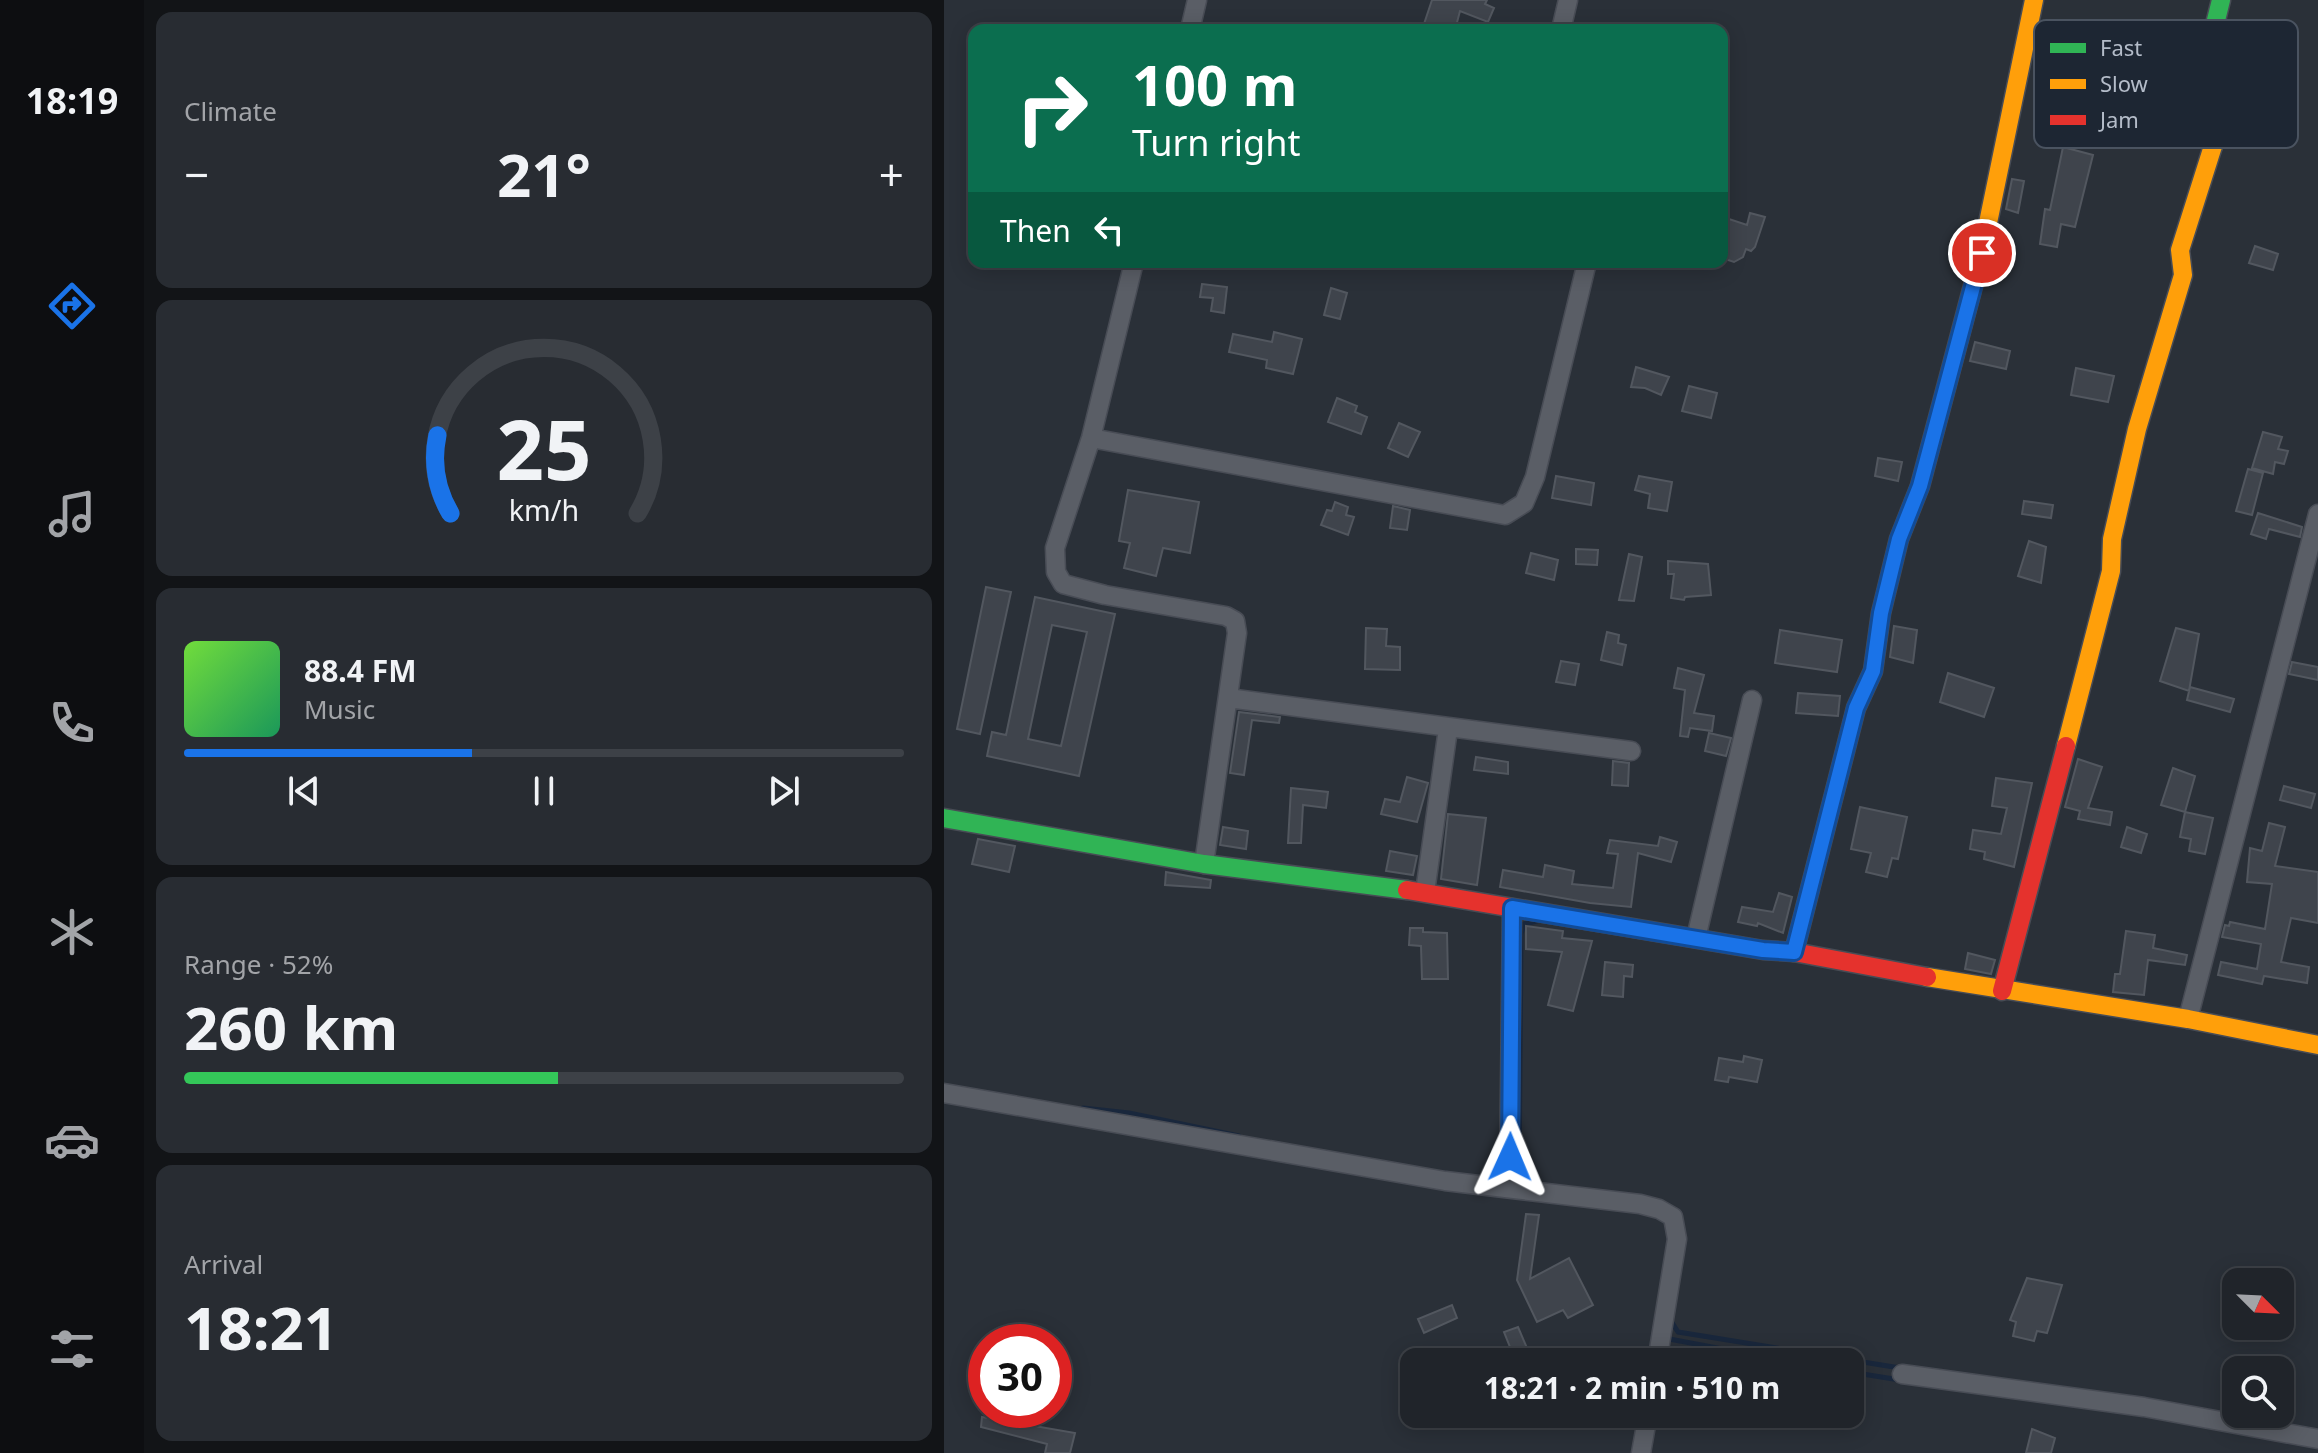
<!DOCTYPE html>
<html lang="en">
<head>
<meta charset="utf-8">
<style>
	:root { --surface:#20242a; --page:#282c32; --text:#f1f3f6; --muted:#a2a4a8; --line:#3d4147; --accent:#1a73e8 }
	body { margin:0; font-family:"Noto Sans",sans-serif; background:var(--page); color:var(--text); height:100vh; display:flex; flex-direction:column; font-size:30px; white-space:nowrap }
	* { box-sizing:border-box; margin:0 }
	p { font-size:26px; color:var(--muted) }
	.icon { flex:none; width:44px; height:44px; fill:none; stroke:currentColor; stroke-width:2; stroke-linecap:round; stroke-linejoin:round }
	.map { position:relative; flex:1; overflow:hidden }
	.drawer { display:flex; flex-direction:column; gap:12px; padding:12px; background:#121417; width:800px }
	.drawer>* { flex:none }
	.top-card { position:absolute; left:24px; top:24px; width:760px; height:244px; border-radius:16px; box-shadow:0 4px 20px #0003,0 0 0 2px var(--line); background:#0b6e4f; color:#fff; overflow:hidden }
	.needle { width:52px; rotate:114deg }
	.fabs { position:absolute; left:1278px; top:1268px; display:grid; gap:16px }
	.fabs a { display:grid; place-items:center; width:72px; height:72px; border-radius:16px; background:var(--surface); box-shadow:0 4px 20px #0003,0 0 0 2px var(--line); font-size:40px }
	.speed { position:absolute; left:24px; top:1324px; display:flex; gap:16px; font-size:40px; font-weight:700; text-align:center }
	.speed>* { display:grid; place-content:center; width:104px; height:104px; border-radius:50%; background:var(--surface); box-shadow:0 4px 20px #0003,0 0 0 2px var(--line); line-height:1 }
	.speed .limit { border:12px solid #d22; background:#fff; color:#111 }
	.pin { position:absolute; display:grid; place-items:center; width:68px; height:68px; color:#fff; margin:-34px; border:4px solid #fff; border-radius:50%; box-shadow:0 2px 8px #0007 }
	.me { position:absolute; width:88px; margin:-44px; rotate:1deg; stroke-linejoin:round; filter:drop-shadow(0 0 6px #0008) }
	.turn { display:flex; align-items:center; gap:28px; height:168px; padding:0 32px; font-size:36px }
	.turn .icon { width:104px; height:104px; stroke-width:2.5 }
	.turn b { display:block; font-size:56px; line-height:68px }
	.then { display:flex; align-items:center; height:76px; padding:0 32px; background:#0003; gap:16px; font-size:30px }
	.big { font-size:60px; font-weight:700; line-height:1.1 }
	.drawer .widget { flex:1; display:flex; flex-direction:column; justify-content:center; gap:12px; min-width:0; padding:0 28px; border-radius:16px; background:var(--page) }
	.drawer .dial { align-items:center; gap:0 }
	.dial svg { height:208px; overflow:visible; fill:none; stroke:var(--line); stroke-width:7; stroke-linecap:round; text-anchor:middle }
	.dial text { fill:var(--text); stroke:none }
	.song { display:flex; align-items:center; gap:24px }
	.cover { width:96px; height:96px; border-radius:12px; background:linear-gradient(135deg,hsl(100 70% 55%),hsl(150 70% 35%)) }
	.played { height:8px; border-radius:4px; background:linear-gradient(90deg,var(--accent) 40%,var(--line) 40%) }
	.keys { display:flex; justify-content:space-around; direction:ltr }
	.heat { display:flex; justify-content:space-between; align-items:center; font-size:44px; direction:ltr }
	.charge { height:12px; border-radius:6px; background:linear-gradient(90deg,#34c759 52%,var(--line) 0) }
	.trip { position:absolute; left:456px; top:1348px; width:464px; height:80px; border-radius:16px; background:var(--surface); box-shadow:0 4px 20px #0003,0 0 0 2px var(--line); font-weight:700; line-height:80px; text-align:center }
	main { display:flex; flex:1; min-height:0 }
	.menu { display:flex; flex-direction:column; width:144px; justify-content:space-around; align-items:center; background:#0d0e11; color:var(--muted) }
	.menu .icon { width:56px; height:56px }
	.menu .active { color:var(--accent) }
	.menu b { font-size:36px; color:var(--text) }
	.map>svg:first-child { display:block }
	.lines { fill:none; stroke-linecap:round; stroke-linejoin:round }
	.stream { stroke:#19273c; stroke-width:5 }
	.building { fill:#3f444c; stroke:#52575f; stroke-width:2; fill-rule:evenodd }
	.street-casing { stroke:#484c55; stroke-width:21 }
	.fast-casing { stroke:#484c55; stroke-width:21 }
	.slow-casing { stroke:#484c55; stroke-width:21 }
	.jam-casing { stroke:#484c55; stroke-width:21 }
	.street { stroke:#5a5e66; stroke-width:18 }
	.fast { stroke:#30b455; stroke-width:18 }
	.slow { stroke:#ff9f0a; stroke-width:18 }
	.jam { stroke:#e5322d; stroke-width:18 }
	.route-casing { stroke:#114b97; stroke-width:20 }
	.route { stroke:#1a73e8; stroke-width:14 }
	.key { fill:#1d2633; stroke:#4a5360; stroke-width:2 }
	.key-label { font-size:22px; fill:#b4bcc9 }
</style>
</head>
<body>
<main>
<nav class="menu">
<b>18:19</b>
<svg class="icon active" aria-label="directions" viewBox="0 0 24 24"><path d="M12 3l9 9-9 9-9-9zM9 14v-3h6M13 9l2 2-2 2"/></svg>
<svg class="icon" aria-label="music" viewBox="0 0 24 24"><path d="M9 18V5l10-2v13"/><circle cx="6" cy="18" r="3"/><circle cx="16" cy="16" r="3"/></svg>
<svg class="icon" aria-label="phone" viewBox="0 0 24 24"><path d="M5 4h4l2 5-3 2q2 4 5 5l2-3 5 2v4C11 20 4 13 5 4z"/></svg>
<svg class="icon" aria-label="climate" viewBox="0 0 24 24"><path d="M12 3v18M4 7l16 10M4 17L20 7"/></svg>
<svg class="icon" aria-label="car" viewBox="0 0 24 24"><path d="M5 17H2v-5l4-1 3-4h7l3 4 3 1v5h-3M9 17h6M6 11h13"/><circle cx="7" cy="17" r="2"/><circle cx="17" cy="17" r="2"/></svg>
<svg class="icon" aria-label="filters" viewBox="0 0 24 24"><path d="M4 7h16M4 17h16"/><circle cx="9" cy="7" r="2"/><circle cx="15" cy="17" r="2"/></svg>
</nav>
<section class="drawer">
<div class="widget"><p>Climate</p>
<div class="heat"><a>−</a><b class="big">21°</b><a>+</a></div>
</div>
<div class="widget dial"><svg viewBox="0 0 100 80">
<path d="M14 69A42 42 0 1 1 86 69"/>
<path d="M14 69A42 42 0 0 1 9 39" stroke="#1a73e8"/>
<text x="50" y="56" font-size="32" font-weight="700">25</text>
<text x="50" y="72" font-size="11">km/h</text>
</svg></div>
<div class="widget">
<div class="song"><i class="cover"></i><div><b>88.4 FM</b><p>Music</p></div></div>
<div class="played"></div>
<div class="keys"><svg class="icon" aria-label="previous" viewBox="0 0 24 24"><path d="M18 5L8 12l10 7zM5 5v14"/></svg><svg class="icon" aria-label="pause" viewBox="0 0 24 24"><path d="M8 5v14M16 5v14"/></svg><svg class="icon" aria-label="next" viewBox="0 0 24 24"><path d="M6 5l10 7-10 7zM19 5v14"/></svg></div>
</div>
<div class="widget"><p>Range · 52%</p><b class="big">260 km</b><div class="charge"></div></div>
<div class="widget"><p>Arrival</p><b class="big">18:21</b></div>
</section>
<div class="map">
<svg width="1374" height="1453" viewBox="0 0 1374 1453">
	<rect width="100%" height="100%" fill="#2a3038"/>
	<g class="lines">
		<!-- stream -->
		<path class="stream" d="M 139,1108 L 185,1113 L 295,1136
			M 579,1184 L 575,1183 L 577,934 L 580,924 L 593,921
			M 727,1321 L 734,1332 L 956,1368
			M 720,1338 L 848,1362
			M 906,1372 L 956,1380"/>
	</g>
	<!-- building -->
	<path class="building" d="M 488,0 L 543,0 L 541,4 L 550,8 L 544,22 L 516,11 L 511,30 L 478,30 Z
		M 1119,147 L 1149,155 L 1131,227 L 1117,224 L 1113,247 L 1096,244 L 1101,209 L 1106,210 Z
		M 1068,179 L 1080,181 L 1074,213 L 1062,209 Z
		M 806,213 L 821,217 L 811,247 L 807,251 L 802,249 L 799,257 L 790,262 L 778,258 L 778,239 L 785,219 L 803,225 Z
		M 1311,246 L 1334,254 L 1329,270 L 1305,263 Z
		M 258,284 L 283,287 L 280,313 L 267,311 L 269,298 L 256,297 Z
		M 387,288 L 403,293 L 396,319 L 380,315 Z
		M 330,332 L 358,339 L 349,374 L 322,368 L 323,360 L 285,352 L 289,334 L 328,342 Z
		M 1031,342 L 1066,351 L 1062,369 L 1026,361 Z
		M 692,367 L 725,377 L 717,395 L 701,388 L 687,387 Z
		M 1132,368 L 1170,376 L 1164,402 L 1127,395 Z
		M 745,386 L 773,393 L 767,418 L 738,411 Z
		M 393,398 L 413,406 L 411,412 L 423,417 L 417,434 L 384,422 Z
		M 455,423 L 476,432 L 464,457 L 444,448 Z
		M 1319,432 L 1338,437 L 1334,449 L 1344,451 L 1340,464 L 1331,462 L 1329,474 L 1308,468 Z
		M 934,458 L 958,462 L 954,481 L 931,476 Z
		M 1304,469 L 1319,473 L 1308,515 L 1292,511 Z
		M 612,476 L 650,483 L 647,505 L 608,498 Z
		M 695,476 L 728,482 L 723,511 L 704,508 L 706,494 L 691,490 Z
		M 184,490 L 255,502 L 246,553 L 219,548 L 212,576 L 180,568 L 186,543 L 175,541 Z
		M 1080,501 L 1109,505 L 1107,518 L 1078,514 Z
		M 391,502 L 404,507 L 402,515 L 410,517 L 404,535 L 377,525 L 383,510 L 388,511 Z
		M 449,506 L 466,510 L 463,530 L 446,528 Z
		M 1314,513 L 1358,527 L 1356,537 L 1325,529 L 1322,539 L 1307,534 Z
		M 1085,541 L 1102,547 L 1097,583 L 1074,576 Z
		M 632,549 L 654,550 L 653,565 L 632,564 Z
		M 587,553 L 614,560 L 610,580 L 582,573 Z
		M 685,554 L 698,557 L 690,601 L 675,600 Z
		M 724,561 L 764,564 L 767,595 L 741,597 L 740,600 L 727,598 L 730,574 L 724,574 Z
		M 42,587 L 67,592 L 36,734 L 13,729 Z
		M 91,597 L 171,614 L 135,776 L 43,756 L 48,732 L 62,735 ZM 108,625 L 143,632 L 117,746 L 84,739 Z
		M 950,626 L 973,630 L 969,663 L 946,657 Z
		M 422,628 L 443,629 L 442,646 L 456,647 L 456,670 L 421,669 Z
		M 1232,628 L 1255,634 L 1245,691 L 1216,681 Z
		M 836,630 L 898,640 L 893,672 L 831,663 Z
		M 663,632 L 675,635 L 674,643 L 682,645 L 678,665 L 657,660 Z
		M 617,661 L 635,664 L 631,685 L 612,682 Z
		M 1348,662 L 1374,667 L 1374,680 L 1345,674 Z
		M 734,668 L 760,675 L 750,713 L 770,716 L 768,731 L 746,728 L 744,737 L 736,736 L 741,690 L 730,688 Z
		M 1004,673 L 1050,688 L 1040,717 L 996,702 Z
		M 1246,687 L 1290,699 L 1286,712 L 1243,700 Z
		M 854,693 L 896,696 L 894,716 L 852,713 Z
		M 295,712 L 336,717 L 335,723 L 308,720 L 300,775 L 286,773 Z
		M 765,733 L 787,738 L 782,756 L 761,751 Z
		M 532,757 L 564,762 L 564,774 L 530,770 Z
		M 1134,759 L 1158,767 L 1144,808 L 1168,812 L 1166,825 L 1134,819 L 1136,811 L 1121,807 Z
		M 669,761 L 685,763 L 684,786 L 668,785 Z
		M 1229,768 L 1251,776 L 1241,812 L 1217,805 Z
		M 463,777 L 484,783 L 473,822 L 437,814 L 441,799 L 456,802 Z
		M 1052,778 L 1088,783 L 1070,867 L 1040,859 L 1041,852 L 1026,849 L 1029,830 L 1057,834 L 1063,808 L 1048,806 Z
		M 1340,786 L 1371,794 L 1367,808 L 1336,800 Z
		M 347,788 L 384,792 L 382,808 L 359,805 L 357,843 L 344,843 Z
		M 916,807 L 963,817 L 954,859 L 948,858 L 943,877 L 922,872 L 927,853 L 907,849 Z
		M 1241,812 L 1269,818 L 1261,854 L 1245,851 L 1247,839 L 1236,837 Z
		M 504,814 L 542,818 L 533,885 L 497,879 Z
		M 1325,823 L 1341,827 L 1331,866 L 1374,872 L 1374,923 L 1347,918 L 1337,962 L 1365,967 L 1363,983 L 1320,976 L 1318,984 L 1274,975 L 1277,962 L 1313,969 L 1317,944 L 1278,937 L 1281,925 L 1285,926 L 1286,922 L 1321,929 L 1328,884 L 1303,882 L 1306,848 L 1318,851 Z
		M 279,827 L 304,831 L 302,849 L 276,845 Z
		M 1183,827 L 1203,834 L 1197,853 L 1177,847 Z
		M 716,837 L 733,842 L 727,862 L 694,853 L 687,907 L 646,903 L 556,887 L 559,870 L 599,877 L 601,865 L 630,871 L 628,884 L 669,888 L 674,854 L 663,853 L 666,840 L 714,846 Z
		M 34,839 L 71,846 L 65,872 L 28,864 Z
		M 446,851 L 473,856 L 469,875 L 442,871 Z
		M 222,872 L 267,880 L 266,888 L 221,885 Z
		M 835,893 L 848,897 L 839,933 L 814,923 L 813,926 L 794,922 L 798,907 L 829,912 Z
		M 582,926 L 619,931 L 618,938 L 648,941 L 629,1011 L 604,1005 L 618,952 L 582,949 Z
		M 466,928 L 479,928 L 479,932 L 503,933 L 504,979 L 478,979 L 477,946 L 465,945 Z
		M 1182,931 L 1211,935 L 1209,948 L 1243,955 L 1241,965 L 1204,960 L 1200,995 L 1169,992 L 1171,974 L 1176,974 Z
		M 1024,953 L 1051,960 L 1047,974 L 1021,969 Z
		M 661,962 L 689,965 L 688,977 L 680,976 L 679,997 L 658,995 Z
		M 800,1056 L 818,1060 L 813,1082 L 785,1077 L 784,1082 L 771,1080 L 775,1058 L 799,1062 Z
		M 582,1214 L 595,1215 L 586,1279 L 625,1258 L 649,1305 L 624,1318 L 619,1310 L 593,1322 L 573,1280 Z
		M 1083,1278 L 1118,1285 L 1103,1333 L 1093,1331 L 1090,1341 L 1069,1336 L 1072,1322 L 1066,1320 Z
		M 508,1305 L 513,1318 L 480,1333 L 474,1319 Z
		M 574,1327 L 589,1362 L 572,1362 L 560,1332 Z
		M 38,1417 L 131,1433 L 126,1453 L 101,1453 L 103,1444 L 37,1427 Z
		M 1088,1429 L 1111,1438 L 1107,1453 L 1082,1453 Z"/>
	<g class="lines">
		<!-- street casing -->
		<g class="street-casing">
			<path id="street" d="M 246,30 L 253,0
				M 617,30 L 624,0
				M 190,262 L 147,438 L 111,548 L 112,572 L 119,584 L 161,595 L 282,616 L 291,621 L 293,633 L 260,864
				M 147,438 L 561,515 L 580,503 L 591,477 L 643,262
				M 284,698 L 687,751
				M 481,892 L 504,729
				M 752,938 L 808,700
				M 1244,1019 L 1374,514
				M 0,1093 L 501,1181 L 696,1204 L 715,1209 L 729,1217 L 733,1239 L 713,1362
				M 565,1188 L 568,908
				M 958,1374 L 1200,1407 L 1374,1439
				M 697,1453 L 704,1414"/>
		</g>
		<!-- fast casing -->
		<g class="fast-casing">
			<path id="fast" d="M 1269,146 L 1268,112 L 1255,89 L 1277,0
				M 0,818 L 260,864 L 463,890
				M 850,952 L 912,708 L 929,671 L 937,613 L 955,539 L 976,486 L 1038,252"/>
		</g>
		<!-- slow casing -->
		<g class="slow-casing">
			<path id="slow" d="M 1038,252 L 1090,0
				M 1122,746 L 1167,571 L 1168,539 L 1193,429 L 1239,275 L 1236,250 L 1269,146
				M 983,977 L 1244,1019 L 1374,1045"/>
		</g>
		<!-- jam casing -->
		<g class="jam-casing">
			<path id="jam" d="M 463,890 L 819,950 L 850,952 L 983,977
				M 1058,991 L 1122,746"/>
		</g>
		<!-- street -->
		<use href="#street" class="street"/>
		<!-- fast -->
		<use href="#fast" class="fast"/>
		<!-- slow -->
		<use href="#slow" class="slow"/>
		<!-- jam -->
		<use href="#jam" class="jam"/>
	</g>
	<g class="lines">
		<!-- route casing -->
		<g class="route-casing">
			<path id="route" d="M 566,1157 L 568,908 L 819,950 L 850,952 L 912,708 L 929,671 L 937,613 L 955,539 L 976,486 L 1038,253"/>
		</g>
		<!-- route -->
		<use href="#route" class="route"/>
	</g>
	<!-- legend -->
	<rect x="1090" y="20" width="264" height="128" rx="12" class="key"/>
	<rect x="1106" y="43" width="36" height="10" fill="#30b455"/>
	<rect x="1106" y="79" width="36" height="10" fill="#ff9f0a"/>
	<rect x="1106" y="115" width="36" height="10" fill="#e5322d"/>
	<g class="key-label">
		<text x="1156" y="56">Fast</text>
		<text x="1156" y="92">Slow</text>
		<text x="1156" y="128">Jam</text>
	</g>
</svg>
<div class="fabs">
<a><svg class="needle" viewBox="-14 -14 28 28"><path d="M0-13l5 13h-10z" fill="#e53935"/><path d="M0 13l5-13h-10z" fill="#a2a4a8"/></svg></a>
<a><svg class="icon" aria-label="search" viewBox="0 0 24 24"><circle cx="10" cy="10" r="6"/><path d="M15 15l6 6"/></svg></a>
</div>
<div class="speed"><div class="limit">30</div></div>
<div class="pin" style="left:1038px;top:253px;background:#d93025"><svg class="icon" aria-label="arrive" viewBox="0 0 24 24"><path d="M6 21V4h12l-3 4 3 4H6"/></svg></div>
<svg class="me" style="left:566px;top:1157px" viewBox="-20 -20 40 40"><path d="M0-17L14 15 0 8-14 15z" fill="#1a73e8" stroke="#fff" stroke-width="4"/></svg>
<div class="trip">18:21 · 2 min · 510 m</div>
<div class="top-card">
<div class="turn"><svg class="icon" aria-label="right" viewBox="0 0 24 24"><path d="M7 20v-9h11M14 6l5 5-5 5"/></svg><div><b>100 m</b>Turn right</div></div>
<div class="then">Then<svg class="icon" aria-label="left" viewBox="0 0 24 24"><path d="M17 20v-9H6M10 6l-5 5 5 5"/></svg></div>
</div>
</div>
</main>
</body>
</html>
